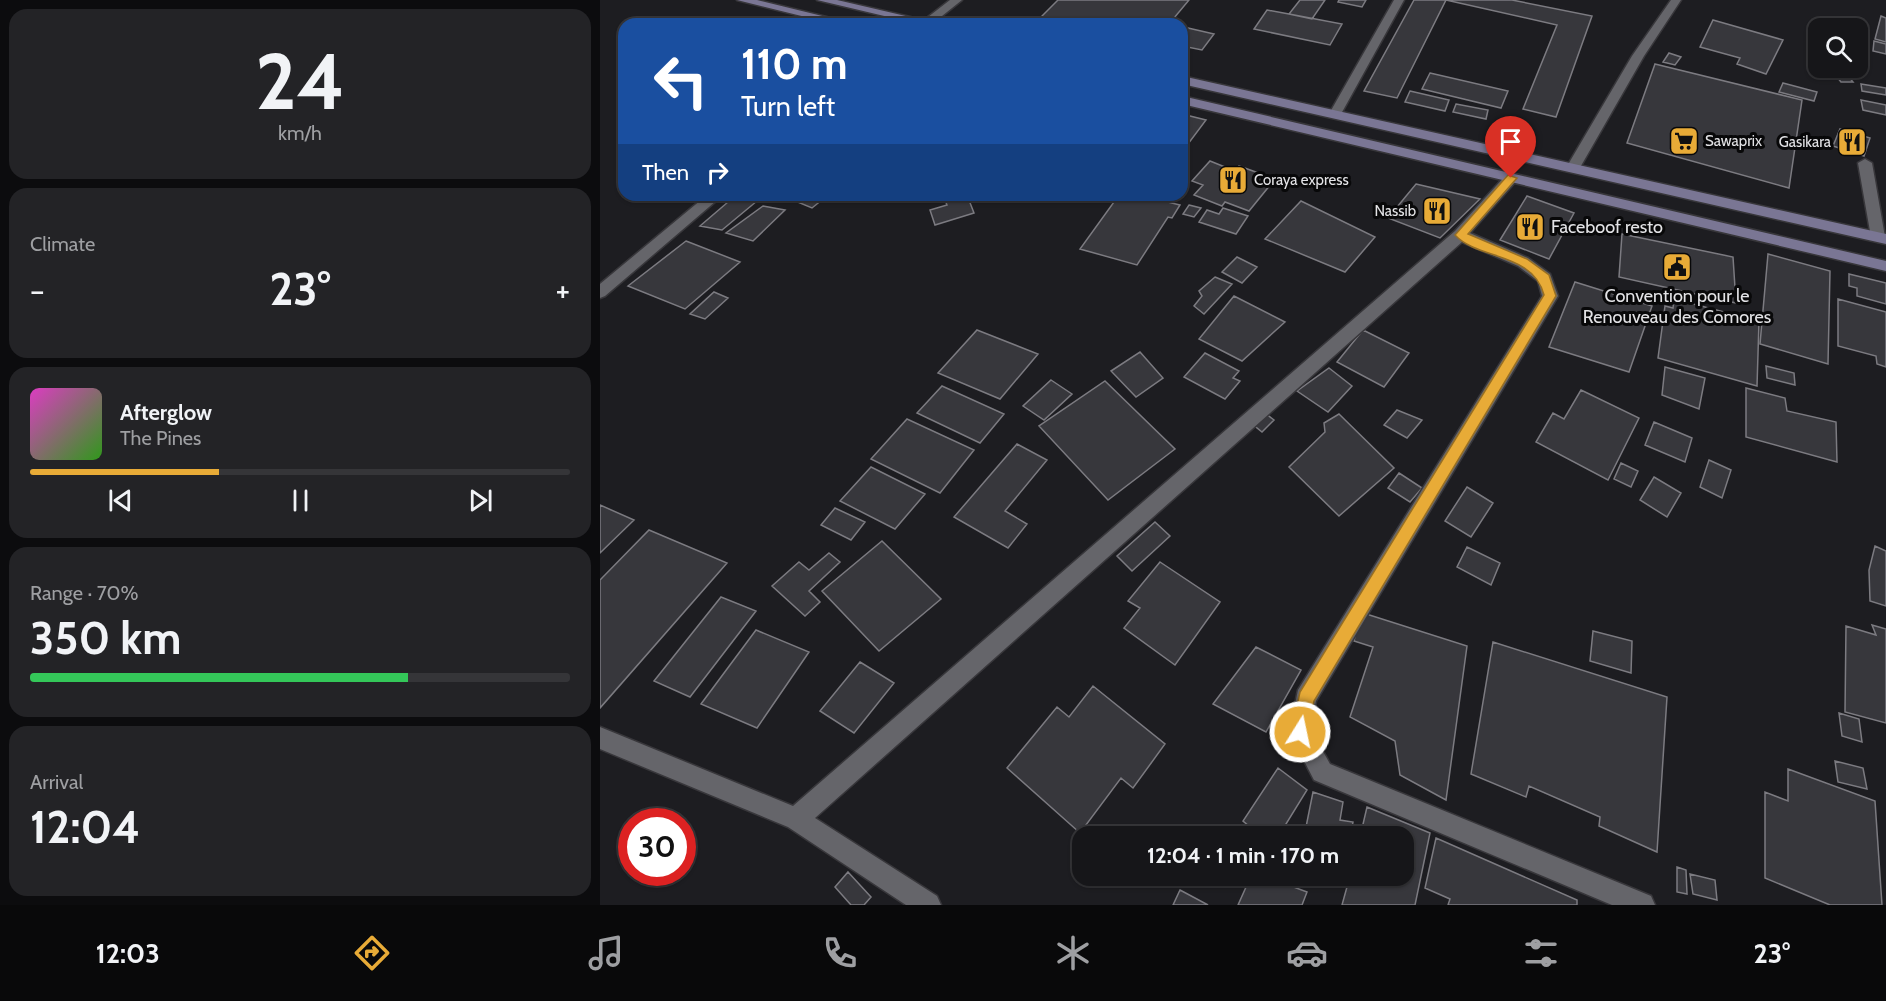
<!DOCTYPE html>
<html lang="en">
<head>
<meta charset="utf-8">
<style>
	:root { --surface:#161619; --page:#232326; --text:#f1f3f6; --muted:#9e9fa2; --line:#353538; --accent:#e8ab37 }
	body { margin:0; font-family:Cabin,sans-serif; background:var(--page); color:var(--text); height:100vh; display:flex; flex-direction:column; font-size:22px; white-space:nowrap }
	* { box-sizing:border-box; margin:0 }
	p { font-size:20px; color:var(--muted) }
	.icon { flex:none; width:33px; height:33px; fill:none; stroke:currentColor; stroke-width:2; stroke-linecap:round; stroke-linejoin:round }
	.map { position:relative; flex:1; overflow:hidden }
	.panel { display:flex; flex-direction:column; gap:9px; padding:9px; background:#0c0c0e; width:600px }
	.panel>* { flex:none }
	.guide { position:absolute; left:18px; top:18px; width:570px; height:183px; border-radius:18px; box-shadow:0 2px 4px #0004,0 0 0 2px var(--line); background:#1a4fa0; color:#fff; overflow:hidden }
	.fabs { position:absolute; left:1208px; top:18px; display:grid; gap:12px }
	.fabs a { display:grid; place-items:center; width:60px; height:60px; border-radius:12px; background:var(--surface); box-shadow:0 2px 4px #0004,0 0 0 2px var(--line); font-size:30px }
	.speed { position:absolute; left:18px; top:808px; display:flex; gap:12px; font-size:30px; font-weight:700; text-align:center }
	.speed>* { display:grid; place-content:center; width:78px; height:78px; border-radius:50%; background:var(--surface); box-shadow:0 2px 4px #0004,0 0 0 2px var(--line); line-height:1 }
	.speed .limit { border:9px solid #d22; background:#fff; color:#111 }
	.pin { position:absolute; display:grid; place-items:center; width:51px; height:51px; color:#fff; margin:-62px -26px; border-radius:50% 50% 50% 0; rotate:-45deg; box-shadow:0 0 6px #0007 }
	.pin .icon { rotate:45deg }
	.me { position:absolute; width:66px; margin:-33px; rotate:10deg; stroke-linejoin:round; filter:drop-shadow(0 0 4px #0008) }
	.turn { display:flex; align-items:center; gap:21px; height:126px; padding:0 24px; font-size:27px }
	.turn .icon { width:78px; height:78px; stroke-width:2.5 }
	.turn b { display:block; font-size:42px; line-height:51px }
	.then { display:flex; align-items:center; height:57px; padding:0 24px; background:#0003; gap:12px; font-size:22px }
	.big { font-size:45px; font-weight:700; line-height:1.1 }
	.panel .widget { flex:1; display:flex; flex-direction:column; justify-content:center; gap:9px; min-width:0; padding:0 21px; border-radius:18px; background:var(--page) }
	.panel .dial { align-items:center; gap:0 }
	.dial b { font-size:78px; line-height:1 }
	.song { display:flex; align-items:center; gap:18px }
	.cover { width:72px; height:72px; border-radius:9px; background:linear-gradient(135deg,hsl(310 70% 55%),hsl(110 70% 35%)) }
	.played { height:6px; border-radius:3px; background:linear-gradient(90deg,var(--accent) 35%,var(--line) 35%) }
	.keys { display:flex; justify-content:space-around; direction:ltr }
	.heat { display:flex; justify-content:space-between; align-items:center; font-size:33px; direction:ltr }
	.charge { height:9px; border-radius:4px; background:linear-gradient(90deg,#34c759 70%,var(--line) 0) }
	.trip { position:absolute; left:472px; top:826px; width:342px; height:60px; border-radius:18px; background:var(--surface); box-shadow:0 2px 4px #0004,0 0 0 2px var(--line); font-weight:700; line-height:60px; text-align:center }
	.menu { display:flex; height:96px; justify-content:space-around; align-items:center; background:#09090a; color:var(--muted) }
	.menu .icon { width:42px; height:42px }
	.menu .active { color:var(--accent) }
	.menu b { font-size:27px; color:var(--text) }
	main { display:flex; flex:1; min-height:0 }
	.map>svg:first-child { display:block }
	.building { fill:#37373c; stroke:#7c7b81; stroke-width:1.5 }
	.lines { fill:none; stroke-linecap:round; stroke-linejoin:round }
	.street-casing { stroke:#38373b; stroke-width:3 }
	.secondary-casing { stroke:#38373b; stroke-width:3 }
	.street { fill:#65656a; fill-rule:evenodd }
	.secondary { fill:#7a7694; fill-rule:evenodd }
	.route { fill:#e8ab37; stroke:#976f24; stroke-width:1.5 }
	.labels { text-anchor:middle; stroke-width:6; stroke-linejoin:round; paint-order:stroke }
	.far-poi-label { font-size:15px; fill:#e3e3e6; stroke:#080809; text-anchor:start }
	.poi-label { font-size:18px; fill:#e3e3e6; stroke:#080809; text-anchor:start }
</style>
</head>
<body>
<main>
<section class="panel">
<div class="widget dial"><b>24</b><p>km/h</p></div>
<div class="widget"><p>Climate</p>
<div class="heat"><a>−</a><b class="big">23°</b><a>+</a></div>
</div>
<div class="widget">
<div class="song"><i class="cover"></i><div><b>Afterglow</b><p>The Pines</p></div></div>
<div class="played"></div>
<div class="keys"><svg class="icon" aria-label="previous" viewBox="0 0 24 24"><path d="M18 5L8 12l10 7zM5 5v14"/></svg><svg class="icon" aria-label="pause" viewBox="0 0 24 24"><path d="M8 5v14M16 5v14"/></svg><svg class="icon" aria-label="next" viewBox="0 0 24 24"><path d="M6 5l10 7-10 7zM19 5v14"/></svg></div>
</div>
<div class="widget"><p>Range · 70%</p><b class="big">350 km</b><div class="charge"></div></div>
<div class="widget"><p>Arrival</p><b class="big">12:04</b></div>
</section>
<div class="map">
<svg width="1286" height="905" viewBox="0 0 1286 905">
	<rect width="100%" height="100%" fill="#1d1d21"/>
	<!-- building -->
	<path class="building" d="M 458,0 L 589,0 L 569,24 L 463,24 L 439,19 Z
		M 700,0 L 725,0 L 712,19 L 689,14 Z
		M 739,0 L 766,0 L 762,7 L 738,2 Z
		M 814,0 L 846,0 L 797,98 L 764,91 Z
		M 846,0 L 912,0 L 992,16 L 956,117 L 923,109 L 957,25 Z
		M 667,10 L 689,14 L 742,24 L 730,45 L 654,29 Z
		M 1281,16 L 1286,18 L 1286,42 L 1275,39 Z
		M 1113,20 L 1183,40 L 1166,74 L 1137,64 L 1140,58 L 1100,47 Z
		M 588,28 L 614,34 L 602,50 L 582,46 L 582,35 Z
		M 1274,41 L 1286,44 L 1286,54 L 1273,51 Z
		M 1069,53 L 1081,57 L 1075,65 L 1063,62 Z
		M 1055,64 L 1202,100 L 1189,188 L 1027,143 Z
		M 1232,71 L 1244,71 L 1253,82 L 1241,82 Z
		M 830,73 L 908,91 L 901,108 L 822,89 Z
		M 1183,83 L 1217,92 L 1214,101 L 1179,92 Z
		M 1261,84 L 1286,88 L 1286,95 L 1262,91 Z
		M 810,91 L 849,100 L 845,111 L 805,102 Z
		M 1261,100 L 1286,105 L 1286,115 L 1263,110 Z
		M 856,104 L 888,110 L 886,119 L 853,112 Z
		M 582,114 L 606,120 L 582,152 Z
		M 1240,129 L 1270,138 L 1264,156 L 1233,146 Z
		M 610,161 L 635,171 L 639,166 L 675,179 L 649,211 L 625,202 L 622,206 L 594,195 L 603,185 L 592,181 Z
		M 816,184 L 880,199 L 840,238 L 788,218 Z
		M 192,195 L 228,195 L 212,208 L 188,198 Z
		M 343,195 L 367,195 L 374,213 L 335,225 L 330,210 L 347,205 Z
		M 519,195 L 539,195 L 580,205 L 572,218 L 568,217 L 537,265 L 480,249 Z
		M 135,196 L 157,201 L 122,230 L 100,226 Z
		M 927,196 L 974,213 L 949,259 L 900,240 Z
		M 701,201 L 775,237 L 745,272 L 665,239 Z
		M 589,205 L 601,208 L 594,217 L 583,214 Z
		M 163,206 L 185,210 L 153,241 L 126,233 Z
		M 623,208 L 648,216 L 636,234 L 599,222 L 607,210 L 619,214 Z
		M 1022,234 L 1133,257 L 1136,303 L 1019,277 Z
		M 86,241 L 140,262 L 85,309 L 28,286 Z
		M 1168,254 L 1230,271 L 1228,364 L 1160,344 Z
		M 637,257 L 657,267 L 642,283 L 622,272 Z
		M 1249,274 L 1286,283 L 1286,304 L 1257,296 L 1257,288 L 1249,286 Z
		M 615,277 L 632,284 L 604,314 L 594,306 L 602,296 L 599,291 Z
		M 975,282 L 1052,306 L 1029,372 L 949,347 Z
		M 114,292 L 128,298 L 105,319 L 90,314 Z
		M 634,296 L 685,322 L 642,361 L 599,339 Z
		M 1074,299 L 1159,321 L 1157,386 L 1058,358 L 1065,306 L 1073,308 Z
		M 1238,299 L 1286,312 L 1286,367 L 1277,364 L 1276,356 L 1238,346 Z
		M 377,330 L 438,354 L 400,399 L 338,373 Z
		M 763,330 L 809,353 L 784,387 L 737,362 Z
		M 540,352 L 563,378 L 536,397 L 511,371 Z
		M 605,353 L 639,371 L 633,378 L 640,381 L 625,399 L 584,377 Z
		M 1166,366 L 1194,373 L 1195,385 L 1167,378 Z
		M 1065,367 L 1105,378 L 1099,409 L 1062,395 Z
		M 729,368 L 752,386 L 728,412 L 697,391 Z
		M 451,380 L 472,394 L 444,420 L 423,406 Z
		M 505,381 L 575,449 L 508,500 L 439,426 Z
		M 342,386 L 404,414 L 380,443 L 317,413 Z
		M 1146,388 L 1185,398 L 1187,411 L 1236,422 L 1237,462 L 1146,437 Z
		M 981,390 L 1039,418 L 1008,480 L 936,442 L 953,413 L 964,419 Z
		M 797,410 L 822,420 L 807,438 L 784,425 Z
		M 665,413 L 674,420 L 662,432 L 651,423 Z
		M 739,414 L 794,468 L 739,516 L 689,467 L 725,432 L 724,423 Z
		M 307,419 L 374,450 L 340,493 L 271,459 Z
		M 1054,422 L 1092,438 L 1085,462 L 1045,445 Z
		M 417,444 L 447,460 L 405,511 L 427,524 L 408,548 L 354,517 Z
		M 1109,460 L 1131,470 L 1122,498 L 1100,487 Z
		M 1021,463 L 1038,471 L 1031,487 L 1014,479 Z
		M 271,467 L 325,494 L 295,529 L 240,501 Z
		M 799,473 L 822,488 L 810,502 L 788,488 Z
		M 1054,477 L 1081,493 L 1067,517 L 1040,500 Z
		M 867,487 L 893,503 L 871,537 L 845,521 Z
		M 0,505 L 34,520 L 0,553 Z
		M 235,508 L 265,522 L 251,540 L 221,525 Z
		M 555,522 L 570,536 L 532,571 L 517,556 Z
		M 49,530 L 127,563 L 0,708 L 0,580 Z
		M 282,541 L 341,599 L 279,651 L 222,591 Z
		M 1275,546 L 1286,551 L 1286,606 L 1270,601 L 1269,570 Z
		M 867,547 L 900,563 L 891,585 L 857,567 Z
		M 229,553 L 240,562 L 209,591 L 220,602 L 205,616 L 172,586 L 199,562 L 209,570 Z
		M 560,562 L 620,602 L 575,665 L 524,628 L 540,608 L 528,601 Z
		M 121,597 L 156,611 L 90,697 L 54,681 Z
		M 760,612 L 867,646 L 846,800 L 800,775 L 795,741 L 750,717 L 773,647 L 754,641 Z
		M 1272,625 L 1286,629 L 1286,723 L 1245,712 L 1246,626 L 1276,635 Z
		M 156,630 L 209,652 L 157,728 L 101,704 Z
		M 993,631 L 1032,641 L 1031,673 L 990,661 Z
		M 893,642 L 1067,697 L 1057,852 L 999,826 L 1000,817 L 929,786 L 926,797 L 871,774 Z
		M 656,647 L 701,670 L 666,732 L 613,704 Z
		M 260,662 L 294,683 L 254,733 L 220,711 Z
		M 493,686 L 565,744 L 533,788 L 521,778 L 480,833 L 407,768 L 457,707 L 469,717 Z
		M 1239,713 L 1259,719 L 1262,742 L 1242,736 Z
		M 1235,761 L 1263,768 L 1267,789 L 1238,782 Z
		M 678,768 L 707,790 L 678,837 L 662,837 L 643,821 Z
		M 1188,769 L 1275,801 L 1282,905 L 1230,905 L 1165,878 L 1165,792 L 1188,801 Z
		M 713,792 L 743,802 L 740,820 L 753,822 L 750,837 L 704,837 Z
		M 767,807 L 830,833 L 815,905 L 742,905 L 750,876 L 804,876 L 804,837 L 760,837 Z
		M 836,838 L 977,900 L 977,905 L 848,905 L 850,899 L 825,888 Z
		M 1077,867 L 1086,870 L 1087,894 L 1077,892 Z
		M 248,872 L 271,897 L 264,905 L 251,905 L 235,887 Z
		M 1090,874 L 1115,880 L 1117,900 L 1093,894 Z
		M 651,876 L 664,876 L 707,892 L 702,905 L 638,905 Z
		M 580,890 L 608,905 L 573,905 Z"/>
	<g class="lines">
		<!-- street casing -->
		<g class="street-casing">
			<path id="street" d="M 350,0 L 362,0 L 332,24 L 319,24 Z
				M 794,0 L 804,0 L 741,114 L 739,117 L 731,117 L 729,114 Z
				M 1071,0 L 1081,0 L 1044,56 L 978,171 L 968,171 L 966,168 L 1032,56 Z
				M 1265,159 L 1272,163 L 1285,237 L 1278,242 L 1271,237 L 1258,163 Z
				M 911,174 L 916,175 L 916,181 L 870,233 L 928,258 L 950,274 L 958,296 L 716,701 L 711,730 L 730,764 L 1051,896 L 1055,905 L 1012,905 L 714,780 L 689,732 L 698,690 L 942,296 L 938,281 L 918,266 L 862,242 L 215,818 L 337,896 L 341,905 L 306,905 L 188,827 L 0,749 L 0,727 L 193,806 L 855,231 L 906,175 Z
				M 107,195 L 123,195 L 5,296 L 0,298 L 0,284 Z"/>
		</g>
		<!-- secondary casing -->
		<g class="secondary-casing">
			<path id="secondary" d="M 137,0 L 157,0 L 255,24 L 234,24 Z
				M 217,0 L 237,0 L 340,24 L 318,24 Z
				M 582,76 L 1286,234 L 1286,244 L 582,84 Z
				M 582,96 L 1286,261 L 1286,271 L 582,104 Z"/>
		</g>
		<!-- street -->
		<use href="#street" class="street"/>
		<!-- secondary -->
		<use href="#secondary" class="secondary"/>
	</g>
	<!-- route -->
	<path class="route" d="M 908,175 L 917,178 L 868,234 L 927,259 L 949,275 L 956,296 L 714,701 L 706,738 L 700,741 L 694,738 L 691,732 L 700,692 L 944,295 C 933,252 878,260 855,235 Z"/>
	<!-- icons -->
	<defs>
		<g id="supermarket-square" transform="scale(1.5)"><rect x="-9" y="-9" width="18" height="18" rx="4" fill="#e8ab37" stroke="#080809"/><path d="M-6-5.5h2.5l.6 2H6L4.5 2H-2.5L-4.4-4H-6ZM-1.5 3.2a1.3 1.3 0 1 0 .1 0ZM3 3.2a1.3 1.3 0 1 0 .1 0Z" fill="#111"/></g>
		<g id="restaurant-square" transform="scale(1.5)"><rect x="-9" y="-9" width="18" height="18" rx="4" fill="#e8ab37" stroke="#080809"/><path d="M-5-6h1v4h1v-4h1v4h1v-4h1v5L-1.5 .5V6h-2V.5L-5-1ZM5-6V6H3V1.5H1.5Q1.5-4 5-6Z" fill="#111"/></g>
		<g id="civic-square" transform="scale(1.5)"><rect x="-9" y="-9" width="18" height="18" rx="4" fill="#e8ab37" stroke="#080809"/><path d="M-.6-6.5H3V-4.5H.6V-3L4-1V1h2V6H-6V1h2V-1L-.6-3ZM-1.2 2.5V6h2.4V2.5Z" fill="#111"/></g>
	</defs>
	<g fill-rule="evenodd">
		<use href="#supermarket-square" x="1084" y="141"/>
		<use href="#restaurant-square" x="1252" y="142"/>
		<use href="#restaurant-square" x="633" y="180"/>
		<use href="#restaurant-square" x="837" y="211"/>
		<use href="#restaurant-square" x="930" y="227"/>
		<use href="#civic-square" x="1077" y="267"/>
	</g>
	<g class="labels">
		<!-- far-poi labels -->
		<g class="far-poi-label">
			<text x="1105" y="146">Sawaprix</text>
			<text x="1231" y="147" text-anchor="end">Gasikara</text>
			<text x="654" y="185">Coraya express</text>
			<text x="816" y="216" text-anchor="end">Nassib</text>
		</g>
		<!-- poi labels -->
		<g class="poi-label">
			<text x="951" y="233">Faceboof resto</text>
			<text x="1077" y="302" text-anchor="middle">Convention pour le<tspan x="1077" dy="21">Renouveau des Comores</tspan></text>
		</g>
	</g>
</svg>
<div class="fabs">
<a><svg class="icon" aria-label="search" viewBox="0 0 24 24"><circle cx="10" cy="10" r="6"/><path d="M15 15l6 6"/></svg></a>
</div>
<div class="speed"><div class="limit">30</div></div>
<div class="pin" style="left:911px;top:178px;background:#d93025"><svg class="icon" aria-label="arrive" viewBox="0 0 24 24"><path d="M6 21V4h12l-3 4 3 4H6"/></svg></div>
<svg class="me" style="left:700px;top:732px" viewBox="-20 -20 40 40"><circle r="17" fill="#e8ab37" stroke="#fff" stroke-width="3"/><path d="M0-11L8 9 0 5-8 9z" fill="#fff"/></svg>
<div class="trip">12:04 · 1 min · 170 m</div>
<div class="guide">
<div class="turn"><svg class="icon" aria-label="left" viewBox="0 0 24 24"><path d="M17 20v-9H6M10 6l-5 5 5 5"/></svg><div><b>110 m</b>Turn left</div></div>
<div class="then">Then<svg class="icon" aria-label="right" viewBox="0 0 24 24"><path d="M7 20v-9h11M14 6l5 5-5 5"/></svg></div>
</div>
</div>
</main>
<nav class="menu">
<b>12:03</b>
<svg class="icon active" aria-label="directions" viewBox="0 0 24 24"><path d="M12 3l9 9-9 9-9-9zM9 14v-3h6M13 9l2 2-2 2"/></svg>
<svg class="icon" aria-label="music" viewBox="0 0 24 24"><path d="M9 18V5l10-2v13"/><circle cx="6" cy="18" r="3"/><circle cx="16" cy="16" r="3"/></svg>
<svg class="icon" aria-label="phone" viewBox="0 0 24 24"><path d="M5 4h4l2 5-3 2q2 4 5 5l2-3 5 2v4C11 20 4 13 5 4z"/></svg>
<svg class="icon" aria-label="climate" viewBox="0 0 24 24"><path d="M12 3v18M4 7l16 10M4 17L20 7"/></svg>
<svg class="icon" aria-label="car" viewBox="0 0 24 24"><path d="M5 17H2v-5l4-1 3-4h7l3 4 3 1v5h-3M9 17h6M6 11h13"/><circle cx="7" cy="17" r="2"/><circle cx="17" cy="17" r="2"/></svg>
<svg class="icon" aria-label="filters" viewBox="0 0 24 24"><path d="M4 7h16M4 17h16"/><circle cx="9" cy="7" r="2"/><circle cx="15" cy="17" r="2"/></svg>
<b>23°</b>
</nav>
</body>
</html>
